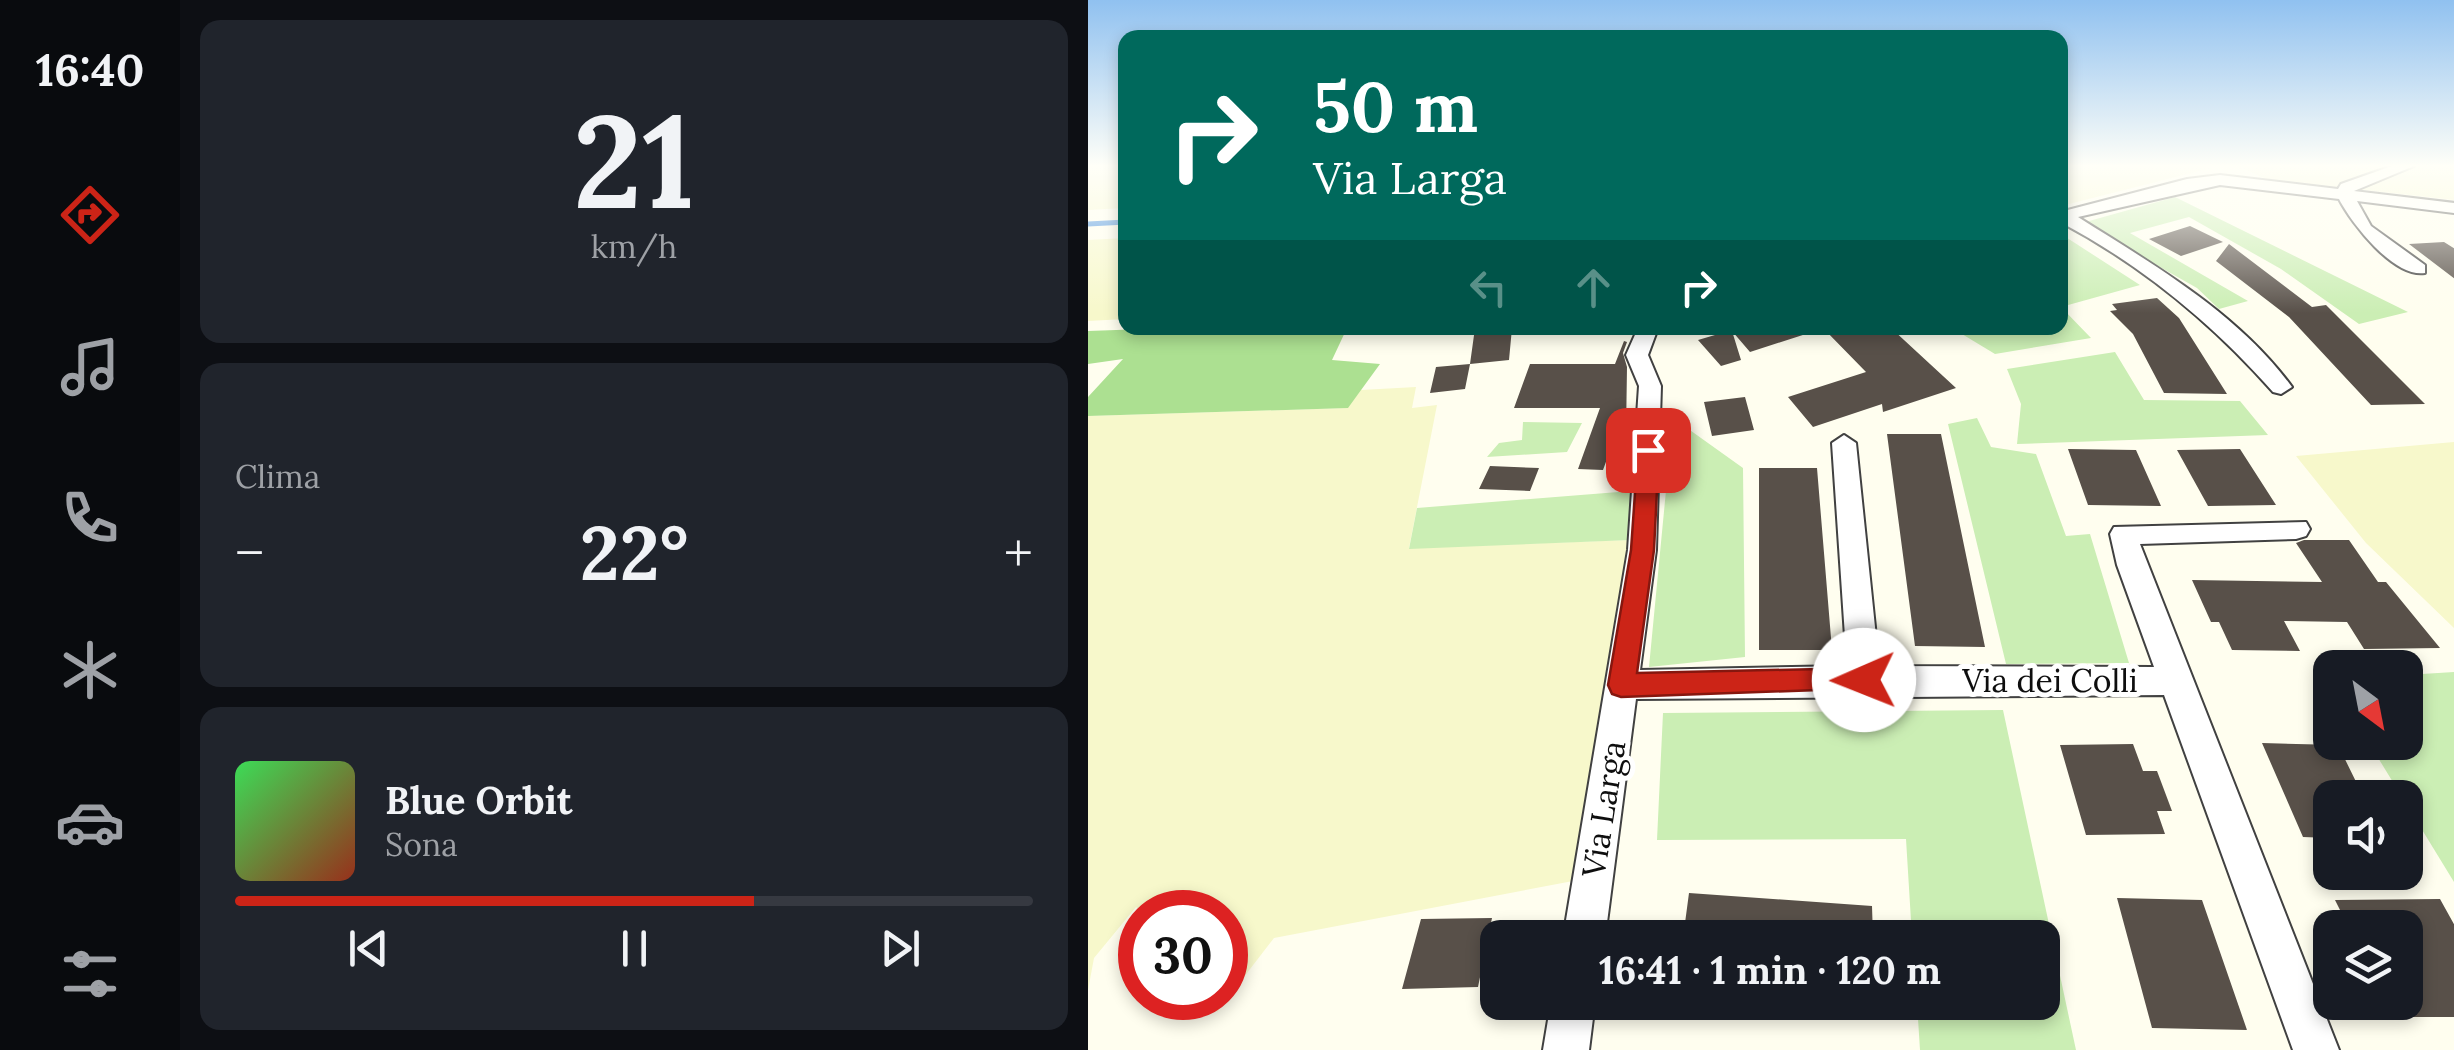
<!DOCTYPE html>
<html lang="it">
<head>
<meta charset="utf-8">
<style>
	:root { --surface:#171b24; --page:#20242c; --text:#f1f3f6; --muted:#9ea1a6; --line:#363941; --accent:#cc2417 }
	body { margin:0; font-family:Lora,serif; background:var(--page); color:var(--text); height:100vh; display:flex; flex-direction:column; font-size:38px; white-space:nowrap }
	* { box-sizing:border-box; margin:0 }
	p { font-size:32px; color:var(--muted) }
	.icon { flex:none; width:55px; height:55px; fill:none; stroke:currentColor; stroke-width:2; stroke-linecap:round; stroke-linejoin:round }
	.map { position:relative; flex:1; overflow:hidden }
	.drawer { display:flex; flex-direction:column; gap:20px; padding:20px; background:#0d0f14; width:908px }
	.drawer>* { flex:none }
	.hud { position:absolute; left:30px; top:30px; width:950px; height:305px; border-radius:20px; box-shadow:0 5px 15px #0003; background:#00695c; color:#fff; overflow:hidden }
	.needle { width:65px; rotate:148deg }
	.fabs { position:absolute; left:1225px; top:650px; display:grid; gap:20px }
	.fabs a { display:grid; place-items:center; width:110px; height:110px; border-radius:20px; background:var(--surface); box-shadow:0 5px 15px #0003; font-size:50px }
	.speed { position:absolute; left:30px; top:890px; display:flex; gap:20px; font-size:50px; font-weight:700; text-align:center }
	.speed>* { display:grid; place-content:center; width:130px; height:130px; border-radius:50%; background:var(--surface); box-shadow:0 5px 15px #0003; line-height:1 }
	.speed .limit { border:15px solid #d22; background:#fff; color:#111 }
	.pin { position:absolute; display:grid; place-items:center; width:85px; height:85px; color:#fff; margin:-42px; border-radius:20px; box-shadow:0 5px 15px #0006 }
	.me { position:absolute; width:110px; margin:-55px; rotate:269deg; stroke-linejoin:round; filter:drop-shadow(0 0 8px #0008) }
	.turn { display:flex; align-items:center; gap:35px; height:210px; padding:0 30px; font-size:45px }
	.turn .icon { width:130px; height:130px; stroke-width:2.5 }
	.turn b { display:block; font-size:70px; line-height:85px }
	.lanes { display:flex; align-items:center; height:95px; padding:0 30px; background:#0003; justify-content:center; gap:50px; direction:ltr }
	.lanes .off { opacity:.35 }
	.big { font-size:75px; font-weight:700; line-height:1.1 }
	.drawer .tile { flex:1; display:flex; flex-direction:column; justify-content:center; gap:15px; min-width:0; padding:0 35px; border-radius:20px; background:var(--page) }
	.drawer .dial { align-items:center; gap:0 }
	.dial b { font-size:130px; line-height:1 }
	.song { display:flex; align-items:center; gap:30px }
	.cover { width:120px; height:120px; border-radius:15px; background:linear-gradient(135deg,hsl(130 70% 55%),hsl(10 70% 35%)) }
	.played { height:10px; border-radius:5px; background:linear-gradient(90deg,var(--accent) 65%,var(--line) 65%) }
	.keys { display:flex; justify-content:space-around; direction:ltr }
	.heat { display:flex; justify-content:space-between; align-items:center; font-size:55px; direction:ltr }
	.trip { position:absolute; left:392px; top:920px; width:580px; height:100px; border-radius:20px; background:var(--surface); box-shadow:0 5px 15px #0003; font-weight:700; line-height:100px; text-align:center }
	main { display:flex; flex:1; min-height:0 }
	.dock { display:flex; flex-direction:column; width:180px; justify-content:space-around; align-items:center; background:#090b0e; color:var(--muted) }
	.dock .icon { width:70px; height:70px }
	.dock .selected { color:var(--accent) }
	.dock b { font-size:45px; color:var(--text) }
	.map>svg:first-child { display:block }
	.farmland { fill:#f7f8cb }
	.green { fill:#cbeeb4 }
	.forest { fill:#ace091 }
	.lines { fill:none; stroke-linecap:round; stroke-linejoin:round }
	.stream { stroke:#2d81db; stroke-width:5 }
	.building { fill:#585049 }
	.minor-casing { stroke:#414141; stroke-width:4 }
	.minor { fill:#fff; fill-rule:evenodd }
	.route { fill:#cc2417; stroke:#85170f; stroke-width:2.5 }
	.labels { text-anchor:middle; stroke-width:10; stroke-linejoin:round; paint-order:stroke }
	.street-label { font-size:32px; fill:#0e0e0e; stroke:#fff }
</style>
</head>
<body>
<main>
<nav class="dock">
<b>16:40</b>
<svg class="icon selected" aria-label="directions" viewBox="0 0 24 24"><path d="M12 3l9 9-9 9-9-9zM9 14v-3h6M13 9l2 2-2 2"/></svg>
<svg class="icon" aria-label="music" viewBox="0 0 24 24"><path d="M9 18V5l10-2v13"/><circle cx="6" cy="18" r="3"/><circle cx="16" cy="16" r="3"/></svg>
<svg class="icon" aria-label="phone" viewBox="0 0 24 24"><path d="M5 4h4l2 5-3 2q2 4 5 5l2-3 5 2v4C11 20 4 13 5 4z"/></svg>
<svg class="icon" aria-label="climate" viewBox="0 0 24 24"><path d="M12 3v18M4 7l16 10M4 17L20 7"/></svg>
<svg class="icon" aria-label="car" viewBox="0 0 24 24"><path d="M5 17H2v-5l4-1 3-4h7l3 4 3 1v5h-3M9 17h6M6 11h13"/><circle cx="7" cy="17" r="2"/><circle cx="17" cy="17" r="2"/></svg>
<svg class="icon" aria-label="filters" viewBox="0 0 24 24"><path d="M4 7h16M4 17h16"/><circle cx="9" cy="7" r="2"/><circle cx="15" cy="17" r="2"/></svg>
</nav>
<section class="drawer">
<div class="tile dial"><b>21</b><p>km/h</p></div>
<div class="tile"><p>Clima</p>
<div class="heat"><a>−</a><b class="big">22°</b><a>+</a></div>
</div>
<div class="tile">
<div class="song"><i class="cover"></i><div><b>Blue Orbit</b><p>Sona</p></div></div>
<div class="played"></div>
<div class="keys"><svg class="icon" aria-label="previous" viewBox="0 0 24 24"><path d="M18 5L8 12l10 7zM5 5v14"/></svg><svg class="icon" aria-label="pause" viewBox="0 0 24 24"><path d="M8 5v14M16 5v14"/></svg><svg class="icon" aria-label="next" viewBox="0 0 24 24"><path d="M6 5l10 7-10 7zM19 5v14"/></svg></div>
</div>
</section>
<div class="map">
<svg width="1367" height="1050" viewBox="0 0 1367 1050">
	<rect width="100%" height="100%" fill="#fffeef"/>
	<!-- farmland -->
	<path class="farmland" d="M 0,166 L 37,166 L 37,208 L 0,210 Z
		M 973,166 L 1118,166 L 1123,168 L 973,206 Z
		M 1150,166 L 1366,166 L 1366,200 L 1178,179 Z
		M 37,238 L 37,319 L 0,321 L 0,240 Z
		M 328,387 L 324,408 L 349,405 L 321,548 L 543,540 L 485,881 L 186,938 L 129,1012 L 121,998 L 138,998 L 138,912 L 55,912 L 48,907 L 6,958 L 0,990 L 0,416 L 259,408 L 273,390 Z
		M 1366,442 L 1367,443 L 1366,628 L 1278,543 L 1208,456 Z"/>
	<!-- green -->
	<path class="green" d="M 1087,197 L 1320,312 L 1271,324 L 1193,269 L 1101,217 L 1042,233 L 1160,301 L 1131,309 L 1109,288 L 994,223 Z
		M 973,234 L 1052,285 L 973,307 L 1003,338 L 907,354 L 864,328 L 972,328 L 973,292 L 979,289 L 973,285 Z
		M 1027,352 L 1056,400 L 1152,401 L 1180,435 L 929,444 L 933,404 L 919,369 Z
		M 585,418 L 655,468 L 657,657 L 561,667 Z
		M 889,418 L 903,447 L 948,454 L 978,536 L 1002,534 L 1041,663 L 918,664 L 860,424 Z
		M 435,422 L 494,423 L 479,452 L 399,457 L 411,443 L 434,440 Z
		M 543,491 L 543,540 L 321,549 L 329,508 Z
		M 1366,672 L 1367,672 L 1366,882 L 1281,743 L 1318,742 L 1318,675 Z
		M 915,710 L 988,1050 L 832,1050 L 829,1003 L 955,1002 L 955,938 L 824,937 L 818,839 L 569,840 L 575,713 Z"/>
	<!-- forest -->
	<path class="forest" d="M 85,328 L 259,328 L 244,360 L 292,364 L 260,408 L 0,416 L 0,397 L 35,359 L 0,364 L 0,331 Z"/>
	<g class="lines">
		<!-- stream -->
		<path class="stream" d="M 0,224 L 38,222"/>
	</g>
	<!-- building -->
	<path class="building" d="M 1102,226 L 1135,242 L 1093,256 L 1061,239 Z
		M 1356,242 L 1367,249 L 1367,279 L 1321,244 Z
		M 1141,244 L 1224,307 L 1238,305 L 1337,404 L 1283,405 L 1201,317 L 1128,261 Z
		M 1069,298 L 1091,318 L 1139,394 L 1076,393 L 1045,334 L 1022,311 L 1029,310 L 1024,304 Z
		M 387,328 L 424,328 L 421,360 L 382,364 Z
		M 641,328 L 721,328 L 721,333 L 662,352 L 644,331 L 653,360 L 633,366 L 610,340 L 644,330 Z
		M 735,328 L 803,328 L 868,388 L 795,412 L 794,404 L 725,427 L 700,397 L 778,372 Z
		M 536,341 L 539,342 L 535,353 L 539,367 L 538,434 L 531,459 L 519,459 L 515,470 L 490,469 L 512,408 L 426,408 L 442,364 L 527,364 Z
		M 382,364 L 377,389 L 342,393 L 348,367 Z
		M 657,397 L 666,430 L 624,436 L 616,402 Z
		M 799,434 L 853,434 L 897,647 L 827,646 Z
		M 980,449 L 1048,450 L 1073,506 L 1000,505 Z
		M 1152,449 L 1188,505 L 1120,506 L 1089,450 Z
		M 402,466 L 451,468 L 442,491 L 391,489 Z
		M 671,468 L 729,468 L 744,650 L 671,650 Z
		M 1216,540 L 1261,540 L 1290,582 L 1298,582 L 1352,648 L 1276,649 L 1259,622 L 1196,621 L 1212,651 L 1144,650 L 1131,622 L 1123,622 L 1104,580 L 1234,582 L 1208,543 Z
		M 1174,743 L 1250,745 L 1276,798 L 1242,798 L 1242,838 L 1215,837 Z
		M 1045,744 L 1055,771 L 1069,771 L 1084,811 L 1069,811 L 1077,834 L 998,835 L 972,745 Z
		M 601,893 L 784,906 L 785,938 L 595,938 Z
		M 1029,898 L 1114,900 L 1159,1030 L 1064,1028 Z
		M 1352,899 L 1367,926 L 1367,1017 L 1318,1017 L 1318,928 L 1261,928 L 1247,900 Z
		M 404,918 L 390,987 L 314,989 L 333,919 Z"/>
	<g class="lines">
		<!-- minor casing -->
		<g class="minor-casing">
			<path id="minor" d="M 1304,166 L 1326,166 L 1266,191 L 1367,203 L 1367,213 L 1269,201 L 1283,226 L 1337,265 L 1337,273 C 1306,278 1264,224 1251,199 L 1132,185 L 990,217 C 1066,265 1150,313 1204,387 L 1193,394 L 1185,392 C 1125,324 1052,264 972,222 L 972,212 L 1099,179 L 1132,175 L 1250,189 L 1253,184 Z
				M 550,328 L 570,328 L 560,355 L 573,386 L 568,550 L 552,670 L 759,666 L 744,443 L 756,435 L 768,443 L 791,666 L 1066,667 L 1029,565 L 1022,534 L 1026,527 L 1218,522 L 1222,529 L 1218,536 L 1208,539 L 1052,544 L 1251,1050 L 1205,1050 L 1076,695 L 548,699 L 517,938 L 475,938 L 540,550 L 551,386 L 538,355 Z
				M 463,1002 L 507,1002 L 501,1050 L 455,1050 Z"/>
		</g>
		<!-- minor -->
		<use href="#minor" class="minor"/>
	</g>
	<!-- sky -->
	<linearGradient id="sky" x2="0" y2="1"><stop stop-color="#90c1f0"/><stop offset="0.53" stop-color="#fffff8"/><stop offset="1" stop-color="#fffff8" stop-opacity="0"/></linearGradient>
	<rect width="1367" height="313" fill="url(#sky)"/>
	<!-- route -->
	<path class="route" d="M 560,443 L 571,450 L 566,550 L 549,673 L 776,668 L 786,672 L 790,680 L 786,688 L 533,697 L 524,694 L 520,685 L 543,550 L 550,450 Z"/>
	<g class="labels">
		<!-- street labels -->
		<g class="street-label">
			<text x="962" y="692">Via dei Colli</text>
			<text transform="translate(516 809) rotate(-81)" y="11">Via Larga</text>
		</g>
	</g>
</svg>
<div class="fabs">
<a><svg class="needle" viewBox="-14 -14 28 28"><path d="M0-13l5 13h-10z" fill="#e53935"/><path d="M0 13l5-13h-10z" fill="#9ea1a6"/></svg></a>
<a><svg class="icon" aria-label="sound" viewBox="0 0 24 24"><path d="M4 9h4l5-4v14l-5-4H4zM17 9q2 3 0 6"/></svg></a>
<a><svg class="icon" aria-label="layers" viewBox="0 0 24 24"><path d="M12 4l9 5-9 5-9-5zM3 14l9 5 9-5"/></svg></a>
</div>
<div class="speed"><div class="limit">30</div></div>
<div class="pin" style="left:560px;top:450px;background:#d93025"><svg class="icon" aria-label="arrive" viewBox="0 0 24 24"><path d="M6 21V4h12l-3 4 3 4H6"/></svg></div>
<svg class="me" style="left:776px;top:680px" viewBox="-20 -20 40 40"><circle r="19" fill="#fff"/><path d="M0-13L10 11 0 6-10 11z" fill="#cc2417"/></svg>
<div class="trip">16:41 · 1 min · 120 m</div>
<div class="hud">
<div class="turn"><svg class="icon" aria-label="right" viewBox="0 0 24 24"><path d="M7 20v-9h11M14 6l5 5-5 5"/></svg><div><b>50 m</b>Via Larga</div></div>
<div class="lanes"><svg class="icon off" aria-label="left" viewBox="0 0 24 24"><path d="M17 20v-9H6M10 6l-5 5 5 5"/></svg><svg class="icon off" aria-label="ahead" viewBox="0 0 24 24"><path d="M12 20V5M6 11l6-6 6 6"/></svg><svg class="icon" aria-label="right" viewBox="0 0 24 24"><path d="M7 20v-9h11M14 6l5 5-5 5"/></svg></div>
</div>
</div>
</main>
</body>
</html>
